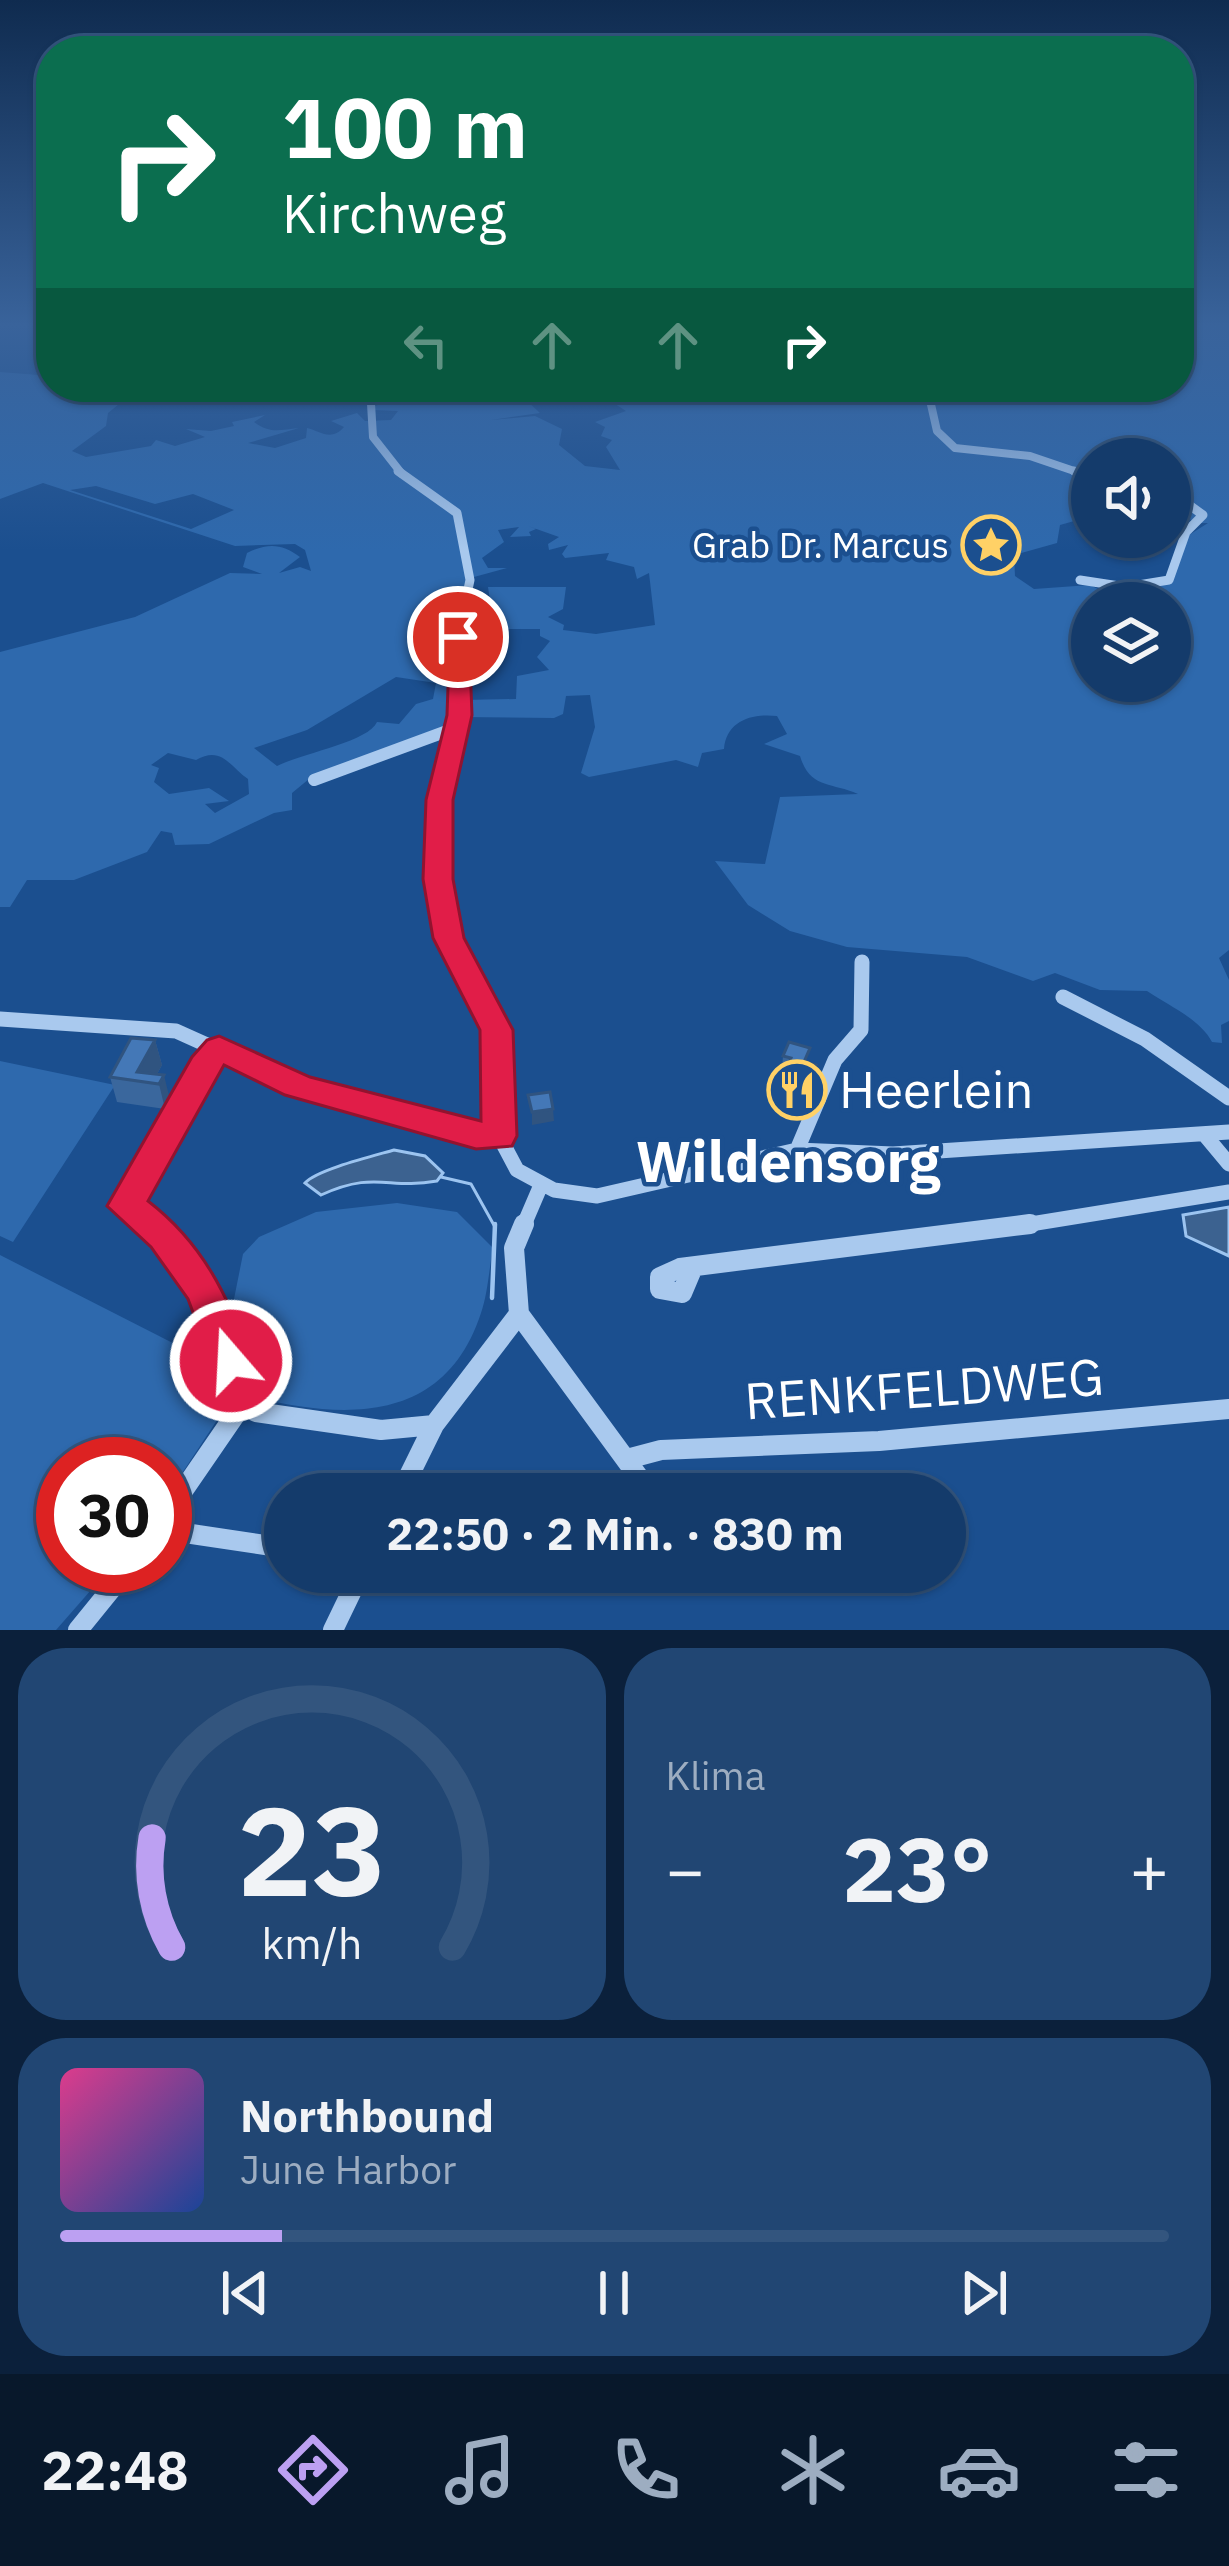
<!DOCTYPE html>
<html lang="de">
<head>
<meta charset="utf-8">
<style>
	:root { --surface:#143b6b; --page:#214673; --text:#f1f3f6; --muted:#9dadc1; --line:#33557e; --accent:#bca0f2 }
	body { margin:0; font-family:"IBM Plex Sans",sans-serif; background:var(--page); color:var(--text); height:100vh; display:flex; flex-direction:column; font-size:45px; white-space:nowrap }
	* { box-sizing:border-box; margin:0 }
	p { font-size:39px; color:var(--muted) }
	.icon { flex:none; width:66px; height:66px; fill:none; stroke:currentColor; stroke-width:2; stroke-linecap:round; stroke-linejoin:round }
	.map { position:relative; height:1630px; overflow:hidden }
	.drawer { display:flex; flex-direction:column; gap:18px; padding:18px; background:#0b203b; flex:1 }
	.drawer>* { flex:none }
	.hud { position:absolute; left:36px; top:36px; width:1158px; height:366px; border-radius:48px; box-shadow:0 3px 9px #0004,0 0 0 3px var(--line); background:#0b6e4f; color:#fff; overflow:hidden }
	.tools { position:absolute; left:1071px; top:438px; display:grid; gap:24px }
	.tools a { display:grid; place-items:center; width:120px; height:120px; border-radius:50%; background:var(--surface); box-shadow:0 3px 9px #0004,0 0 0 3px var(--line); font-size:60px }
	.speed { position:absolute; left:36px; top:1437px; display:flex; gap:24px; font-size:60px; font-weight:700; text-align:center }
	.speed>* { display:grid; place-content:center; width:156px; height:156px; border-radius:50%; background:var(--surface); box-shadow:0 3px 9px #0004,0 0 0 3px var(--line); line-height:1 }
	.speed .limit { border:18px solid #d22; background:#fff; color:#111 }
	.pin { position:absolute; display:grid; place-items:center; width:102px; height:102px; color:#fff; margin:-51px; border:6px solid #fff; border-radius:50%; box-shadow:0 3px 12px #0007 }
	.me { position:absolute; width:132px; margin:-66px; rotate:341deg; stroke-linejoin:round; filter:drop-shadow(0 0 9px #0008) }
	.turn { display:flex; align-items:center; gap:42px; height:252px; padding:0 48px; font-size:54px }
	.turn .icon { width:156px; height:156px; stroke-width:2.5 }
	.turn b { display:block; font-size:84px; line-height:102px }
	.lanes { display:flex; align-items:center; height:114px; padding:0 48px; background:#0003; justify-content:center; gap:60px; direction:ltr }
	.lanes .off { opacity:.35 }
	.big { font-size:90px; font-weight:700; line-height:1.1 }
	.drawer .card { flex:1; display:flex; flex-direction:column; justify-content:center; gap:18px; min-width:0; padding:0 42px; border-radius:48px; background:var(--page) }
	.drawer .dial { align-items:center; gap:0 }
	.dial svg { height:312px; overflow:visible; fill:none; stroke:var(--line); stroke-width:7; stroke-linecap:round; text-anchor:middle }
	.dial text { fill:var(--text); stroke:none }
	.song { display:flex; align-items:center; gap:36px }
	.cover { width:144px; height:144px; border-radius:18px; background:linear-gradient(135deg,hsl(330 70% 55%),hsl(220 70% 35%)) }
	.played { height:12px; border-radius:6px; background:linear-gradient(90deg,var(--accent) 20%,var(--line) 20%) }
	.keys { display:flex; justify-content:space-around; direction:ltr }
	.heat { display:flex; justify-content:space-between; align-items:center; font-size:66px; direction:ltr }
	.drawer .tiles { flex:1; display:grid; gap:18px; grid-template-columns:1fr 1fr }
	.card:last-child { grid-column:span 2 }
	.trip { position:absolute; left:264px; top:1473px; width:702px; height:120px; border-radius:60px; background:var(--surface); box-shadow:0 3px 9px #0004,0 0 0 3px var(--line); font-weight:700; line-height:120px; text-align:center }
	.dock { display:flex; height:192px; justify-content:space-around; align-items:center; background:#08182b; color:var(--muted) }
	.dock .icon { width:84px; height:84px }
	.dock .selected { color:var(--accent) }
	.dock b { font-size:54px; color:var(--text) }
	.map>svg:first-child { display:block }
	.green { fill:#2e69ad; fill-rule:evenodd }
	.water { fill:#3c6290; stroke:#9cc4f0; stroke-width:3 }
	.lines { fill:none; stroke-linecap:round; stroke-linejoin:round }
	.stream-far1 { stroke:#9cc4f0; stroke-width:3 }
	.stream { stroke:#9cc4f0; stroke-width:4.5 }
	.minor-far4 { stroke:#a9c9ee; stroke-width:8 }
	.minor-far3 { stroke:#a9c9ee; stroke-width:9 }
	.minor-far2 { stroke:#a9c9ee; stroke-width:12 }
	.minor-far1 { stroke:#a9c9ee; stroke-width:15 }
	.minor { stroke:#a9c9ee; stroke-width:20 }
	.wall { fill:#3a679d }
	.shaded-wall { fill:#305480 }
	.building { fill:#4478b7; stroke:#305480; stroke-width:3 }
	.route { fill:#e11d48; stroke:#92132f; stroke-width:3 }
	.labels { text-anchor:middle; stroke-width:9; stroke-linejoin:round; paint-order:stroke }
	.far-poi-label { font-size:36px; fill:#fff; stroke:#1b4f8f; text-anchor:end }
	.near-poi-label { font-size:51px; fill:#fff; stroke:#1b4f8f; text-anchor:start }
	.near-street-label { font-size:51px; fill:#fff; stroke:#1b4f8f }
	.near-quarter-label { font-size:57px; font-weight:bold; fill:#fff; stroke:#1b4f8f }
</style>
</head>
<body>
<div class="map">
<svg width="1229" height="1630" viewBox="0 0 1229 1630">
	<rect width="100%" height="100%" fill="#1b4f8f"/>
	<!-- green -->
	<path class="green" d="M 1179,323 L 1229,323 L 1229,950 L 1219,958 L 1229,980 L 1229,1021 L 1221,1025 L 1222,1043 L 1212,1042 C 1200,1019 1169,1006 1147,991 L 1100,990 L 1055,973 L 1033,981 L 967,957 L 847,947 L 790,931 L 748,905 L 715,861 L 765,864 L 780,797 L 858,794 C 831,782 810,789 800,756 L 764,744 L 787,734 L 777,716 C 752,713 726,721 724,749 L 702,753 L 698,767 L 676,760 L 589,777 L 581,773 L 595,727 L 590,695 L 566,696 L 563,714 L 554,718 L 462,717 L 463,700 L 516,699 L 517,676 L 549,670 L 537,657 L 550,641 L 540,636 L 540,629 L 501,629 L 502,615 L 492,613 L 488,587 L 566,587 L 563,609 L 548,617 L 564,625 L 563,630 L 596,634 L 655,625 L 649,573 L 637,579 L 634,567 L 606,560 L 609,553 L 565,558 L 562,554 L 568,545 L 549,550 L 548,544 L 559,537 L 528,526 L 536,529 L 529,532 L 531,536 L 510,537 L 519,527 L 498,530 L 504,542 L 482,558 L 488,568 L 507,568 L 474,577 L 452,628 L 457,664 L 453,723 L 309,779 L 292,793 L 292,810 L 274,813 L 209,844 L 175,845 L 172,833 L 161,831 L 147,852 L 74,880 L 27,880 L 10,907 L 0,907 L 0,652 L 135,617 L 230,573 L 262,574 L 243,567 L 247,553 C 267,543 282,543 300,557 L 279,573 L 300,567 L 311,571 L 305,550 L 295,544 L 235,546 L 43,483 L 0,499 L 0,372 L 51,376 L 51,387 L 140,387 L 108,413 L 106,426 L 72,451 L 86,457 L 151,446 L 156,440 L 175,446 L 205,437 L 186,429 L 211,431 L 234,426 L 232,422 L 265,415 L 254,422 C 270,434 280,430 299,428 L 248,443 L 275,448 L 306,438 L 307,428 C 320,431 331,442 344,427 L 331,421 L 357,413 L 365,421 L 391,420 L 398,411 L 373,410 L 374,406 L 407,398 L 405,392 L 491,387 L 493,393 L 484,395 L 520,396 L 521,387 L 549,391 L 560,387 L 558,395 L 526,400 L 540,413 L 491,420 L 535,416 L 562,429 L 559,445 L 585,466 L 620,470 L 606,447 L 612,440 L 601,436 L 605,427 L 595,422 L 626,411 L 606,398 L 633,393 L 628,387 L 1179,387 ZM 1092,459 L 1170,459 L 1170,509 L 1197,523 L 1208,523 L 1189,535 L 1173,579 L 1100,590 L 1090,585 L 1034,589 L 1015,576 L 1014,555 L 1057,543 L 1060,525 L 1092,516 ZM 96,486 L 155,504 L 193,494 L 234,510 L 191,529 L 70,490 ZM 1092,603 L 1170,603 L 1170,681 L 1092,681 ZM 396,677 L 436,683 L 433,699 L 416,704 L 399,724 L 377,722 C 368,742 303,753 277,766 L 254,748 L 307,730 ZM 168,753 L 196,760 C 222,745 230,767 248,779 L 249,794 L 215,813 L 205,804 L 229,801 L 209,788 L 169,794 L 154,782 L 159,768 L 151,765 Z
		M 0,1061 L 115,1085 L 13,1242 L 0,1236 Z
		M 397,1203 L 457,1212 L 493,1248 C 489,1269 488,1293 481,1313 C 445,1423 347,1420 254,1397 L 230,1319 L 243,1254 L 259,1237 L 316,1212 Z
		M 0,1255 L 214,1364 L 223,1411 L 165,1499 L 165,1464 L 63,1464 L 63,1566 L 112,1566 L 56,1630 L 0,1630 Z"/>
	<!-- water -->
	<path class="water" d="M 394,1150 L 425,1156 L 443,1173 L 437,1181 C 387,1190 376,1170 321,1195 L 305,1183 C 316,1170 373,1156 394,1150 Z
		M 1229,1207 L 1229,1256 L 1186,1236 L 1183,1215 Z"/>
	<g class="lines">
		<!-- stream-far1 -->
		<path class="stream-far1" d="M 441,1177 L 471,1184 L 495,1227"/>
		<!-- stream -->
		<path class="stream" d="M 492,1298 L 495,1224"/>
		<!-- minor-far4 -->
		<path class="minor-far4" d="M 370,387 L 373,437 L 402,474
			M 927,387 L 937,431 L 955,448 L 1030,456 L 1083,474"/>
		<!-- minor-far3 -->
		<path class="minor-far3" d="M 398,471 L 457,513 L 470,580 L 458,637 L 458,666
			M 1074,471 L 1092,477
			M 1080,580 L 1126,587 L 1169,580 L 1186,532 L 1203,515 L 1170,491"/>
		<!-- minor-far2 -->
		<path class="minor-far2" d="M 314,780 L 458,727
			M 444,912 C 429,826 459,748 458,663"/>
		<!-- minor-far1 -->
		<path class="minor-far1" d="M 443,909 L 448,938 L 496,1030 L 499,1136 L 517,1170 L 554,1190 L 597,1196 L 797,1150 L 893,1154 L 1229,1132
			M 1063,997 L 1145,1039 L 1229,1098
			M 0,1019 L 176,1031 L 298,1086 L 476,1135 L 499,1136
			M 1204,1134 L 1229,1164
			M 797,1150 L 835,1060 L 861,1030 L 862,962
			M 152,1227 L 126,1206 L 204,1065 L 219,1048
			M 523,1227 L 541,1185
			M 1012,1227 L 1229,1192"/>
		<!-- minor -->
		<path class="minor" d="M 149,1224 L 207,1296 L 238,1385 L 256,1412 L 381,1430 L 434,1425
			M 693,1267 L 682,1293 L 660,1289 L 660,1277 L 680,1268 L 1030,1224
			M 519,1314 L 651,1494
			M 627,1459 L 661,1450 L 879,1441 L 1229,1409
			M 400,1494 L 434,1425 L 519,1314 L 514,1248 L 524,1224
			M 165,1517 L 244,1402
			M 165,1530 L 285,1548
			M 701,1572 L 705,1578
			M 78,1630 L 130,1566
			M 333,1630 L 361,1572"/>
	</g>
	<!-- wall -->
	<path class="wall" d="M 155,1040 L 162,1065 L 157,1074 L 170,1100 L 165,1109 L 117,1102 L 110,1077 Z
		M 783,1056 L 816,1065 L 815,1077 L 801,1109 L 777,1101 L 778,1089 L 786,1069 L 782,1068 Z"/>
	<!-- shaded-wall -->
	<path class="shaded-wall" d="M 155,1040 L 162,1065 L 152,1083 L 137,1072 Z
		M 816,1065 L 815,1077 L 801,1109 L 803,1096 Z
		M 164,1075 L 170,1100 L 165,1109 L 159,1084 Z
		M 553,1109 L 554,1121 L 532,1125 L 532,1112 Z"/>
	<!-- building -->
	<path class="building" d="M 131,1038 L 155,1040 L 137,1072 L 164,1075 L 159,1084 L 110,1077 Z
		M 789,1042 L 810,1048 L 804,1062 L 816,1065 L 803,1096 L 778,1089 L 791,1058 L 783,1056 Z
		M 550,1092 L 553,1109 L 532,1112 L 528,1095 Z"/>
	<!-- sky -->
	<linearGradient id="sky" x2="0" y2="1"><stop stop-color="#0f2b4f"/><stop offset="0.59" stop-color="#39639b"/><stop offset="1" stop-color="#39639b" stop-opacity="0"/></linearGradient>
	<rect width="1229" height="551" fill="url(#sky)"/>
	<!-- route -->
	<path class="route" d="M 450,632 L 469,637 L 472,715 L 453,800 L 453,879 L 464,938 L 513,1030 L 517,1136 L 512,1146 L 476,1149 L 285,1095 L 224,1065 L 148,1201 C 204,1244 228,1297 252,1361 L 246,1374 L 231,1380 L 216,1374 L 188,1299 L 151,1247 L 107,1206 L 192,1057 L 207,1040 L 219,1036 L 310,1077 L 481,1121 L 480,1030 L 433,938 L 423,879 L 426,800 L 447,715 Z"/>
	<!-- icons -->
	<defs>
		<g id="sight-ring" transform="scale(3)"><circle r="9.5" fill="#1b4f8f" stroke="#ffd166" stroke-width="1.5"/><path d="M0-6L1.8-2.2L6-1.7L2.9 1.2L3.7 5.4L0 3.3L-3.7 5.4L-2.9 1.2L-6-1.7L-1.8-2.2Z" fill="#ffd166"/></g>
		<g id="restaurant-ring" transform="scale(3)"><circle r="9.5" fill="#1b4f8f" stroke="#ffd166" stroke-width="1.5"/><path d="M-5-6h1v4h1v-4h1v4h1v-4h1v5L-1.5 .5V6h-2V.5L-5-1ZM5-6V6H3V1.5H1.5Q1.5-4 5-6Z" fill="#ffd166"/></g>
	</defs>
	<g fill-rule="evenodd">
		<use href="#sight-ring" x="991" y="545"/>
		<use href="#restaurant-ring" x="797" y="1090"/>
	</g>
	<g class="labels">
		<!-- far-poi labels -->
		<g class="far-poi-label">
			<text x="949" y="558">Grab Dr. Marcus</text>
		</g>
		<!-- near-poi labels -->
		<g class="near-poi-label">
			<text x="839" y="1108">Heerlein</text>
		</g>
		<!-- near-street labels -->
		<g class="near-street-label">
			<text transform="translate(924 1389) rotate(-4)" y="18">RENKFELDWEG</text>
		</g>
		<!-- near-quarter labels -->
		<g class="near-quarter-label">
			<text x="788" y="1182">Wildensorg</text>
		</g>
	</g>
</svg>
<div class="tools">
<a><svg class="icon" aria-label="sound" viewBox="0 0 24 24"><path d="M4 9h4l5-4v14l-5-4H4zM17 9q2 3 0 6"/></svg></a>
<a><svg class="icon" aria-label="layers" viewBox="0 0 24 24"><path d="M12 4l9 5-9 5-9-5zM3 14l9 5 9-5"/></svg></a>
</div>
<div class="speed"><div class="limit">30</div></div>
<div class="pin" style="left:458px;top:637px;background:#d93025"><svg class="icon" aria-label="arrive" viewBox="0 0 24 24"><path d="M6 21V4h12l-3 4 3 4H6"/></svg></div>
<svg class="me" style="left:231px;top:1361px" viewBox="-20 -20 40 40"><circle r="17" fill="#e11d48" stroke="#fff" stroke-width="3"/><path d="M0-11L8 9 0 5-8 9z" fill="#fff"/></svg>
<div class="trip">22:50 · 2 Min. · 830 m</div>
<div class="hud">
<div class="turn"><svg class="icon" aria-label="right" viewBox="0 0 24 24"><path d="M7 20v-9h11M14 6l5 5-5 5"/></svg><div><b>100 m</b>Kirchweg</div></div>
<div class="lanes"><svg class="icon off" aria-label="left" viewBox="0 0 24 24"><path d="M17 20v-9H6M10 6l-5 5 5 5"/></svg><svg class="icon off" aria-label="ahead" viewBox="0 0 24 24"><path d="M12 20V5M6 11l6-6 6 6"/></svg><svg class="icon off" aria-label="ahead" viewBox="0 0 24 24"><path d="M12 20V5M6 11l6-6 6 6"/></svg><svg class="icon" aria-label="right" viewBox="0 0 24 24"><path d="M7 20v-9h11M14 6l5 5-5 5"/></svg></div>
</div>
</div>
<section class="drawer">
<div class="tiles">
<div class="card dial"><svg viewBox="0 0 100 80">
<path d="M14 69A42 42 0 1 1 86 69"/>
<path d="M14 69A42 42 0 0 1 9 41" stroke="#bca0f2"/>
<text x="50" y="56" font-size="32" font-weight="700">23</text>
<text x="50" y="72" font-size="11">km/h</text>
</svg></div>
<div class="card"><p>Klima</p>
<div class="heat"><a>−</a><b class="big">23°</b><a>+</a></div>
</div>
<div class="card">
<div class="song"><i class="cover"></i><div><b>Northbound</b><p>June Harbor</p></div></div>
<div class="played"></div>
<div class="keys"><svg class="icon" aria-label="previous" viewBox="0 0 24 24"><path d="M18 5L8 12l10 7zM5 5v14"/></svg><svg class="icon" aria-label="pause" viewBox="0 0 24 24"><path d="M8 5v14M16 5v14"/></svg><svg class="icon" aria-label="next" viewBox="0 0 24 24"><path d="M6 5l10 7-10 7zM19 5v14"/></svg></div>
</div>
</div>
</section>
<nav class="dock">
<b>22:48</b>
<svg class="icon selected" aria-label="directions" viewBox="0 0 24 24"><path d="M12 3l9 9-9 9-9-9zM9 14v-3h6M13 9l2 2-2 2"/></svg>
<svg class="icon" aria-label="music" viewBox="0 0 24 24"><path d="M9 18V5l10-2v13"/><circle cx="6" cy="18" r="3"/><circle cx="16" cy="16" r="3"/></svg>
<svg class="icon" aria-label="phone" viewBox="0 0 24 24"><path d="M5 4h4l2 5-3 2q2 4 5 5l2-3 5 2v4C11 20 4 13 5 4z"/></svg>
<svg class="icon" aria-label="climate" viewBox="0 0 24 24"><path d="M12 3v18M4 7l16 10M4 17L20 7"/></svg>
<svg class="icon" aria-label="car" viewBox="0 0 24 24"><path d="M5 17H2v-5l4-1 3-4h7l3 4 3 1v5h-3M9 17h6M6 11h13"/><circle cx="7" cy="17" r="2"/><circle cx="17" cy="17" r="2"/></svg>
<svg class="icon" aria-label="filters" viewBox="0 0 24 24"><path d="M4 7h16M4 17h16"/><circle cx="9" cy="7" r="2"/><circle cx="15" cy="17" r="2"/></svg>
</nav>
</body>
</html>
